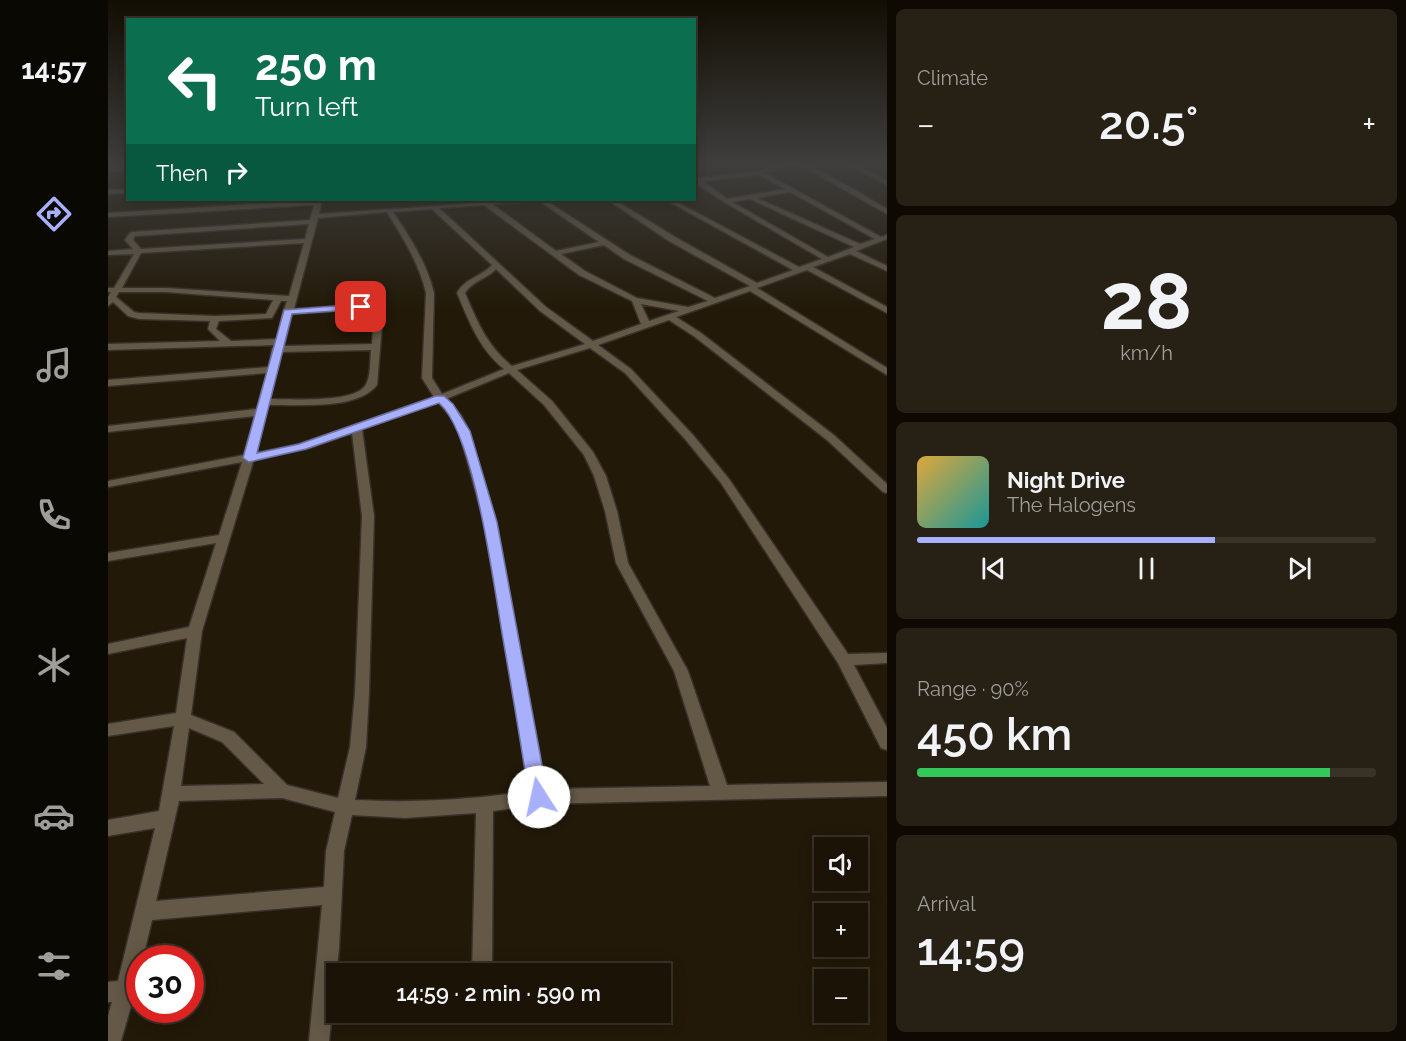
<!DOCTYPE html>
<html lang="en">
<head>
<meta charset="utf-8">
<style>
	:root { --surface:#1a1306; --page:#272014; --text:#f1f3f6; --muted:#9f9e9b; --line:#383228; --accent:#a8b0fc }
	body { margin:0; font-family:Raleway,sans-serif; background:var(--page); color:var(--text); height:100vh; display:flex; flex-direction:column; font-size:22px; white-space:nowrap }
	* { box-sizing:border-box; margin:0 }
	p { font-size:20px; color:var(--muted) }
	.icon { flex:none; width:33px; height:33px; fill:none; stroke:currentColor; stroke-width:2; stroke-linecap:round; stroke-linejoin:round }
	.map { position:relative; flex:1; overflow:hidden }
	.side { display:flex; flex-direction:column; gap:9px; padding:9px; background:#0e0a03; width:519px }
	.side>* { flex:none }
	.top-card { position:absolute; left:18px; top:18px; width:570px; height:183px; border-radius:0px; box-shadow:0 3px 15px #0003,0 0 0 2px var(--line); background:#0b6e4f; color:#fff; overflow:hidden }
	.tools { position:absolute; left:706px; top:837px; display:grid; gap:12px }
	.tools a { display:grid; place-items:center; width:54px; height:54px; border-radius:0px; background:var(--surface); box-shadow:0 3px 15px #0003,0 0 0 2px var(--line); font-size:30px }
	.speed { position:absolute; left:18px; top:945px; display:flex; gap:12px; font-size:30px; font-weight:700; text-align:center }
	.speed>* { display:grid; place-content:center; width:78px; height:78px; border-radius:50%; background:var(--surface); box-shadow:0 3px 15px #0003,0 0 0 2px var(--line); line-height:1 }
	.speed .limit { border:9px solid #d22; background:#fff; color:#111 }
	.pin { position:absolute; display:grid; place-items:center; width:51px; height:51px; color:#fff; margin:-26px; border-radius:12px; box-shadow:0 3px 9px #0006 }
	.me { position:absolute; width:66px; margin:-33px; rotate:350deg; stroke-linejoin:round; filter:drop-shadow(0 0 4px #0008) }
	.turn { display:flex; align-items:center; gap:21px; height:126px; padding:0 30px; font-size:27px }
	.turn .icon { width:78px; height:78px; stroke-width:2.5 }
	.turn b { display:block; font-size:42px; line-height:51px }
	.then { display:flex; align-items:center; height:57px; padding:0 30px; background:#0003; gap:12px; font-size:22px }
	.big { font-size:45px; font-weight:600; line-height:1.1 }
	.side .widget { flex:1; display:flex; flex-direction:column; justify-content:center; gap:9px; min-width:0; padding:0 21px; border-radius:9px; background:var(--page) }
	.side .dial { align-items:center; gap:0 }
	.dial b { font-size:78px; line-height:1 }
	.song { display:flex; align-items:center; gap:18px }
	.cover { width:72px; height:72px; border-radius:9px; background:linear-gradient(135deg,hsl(40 70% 55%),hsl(180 70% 35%)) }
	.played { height:6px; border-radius:3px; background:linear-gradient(90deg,var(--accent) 65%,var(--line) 65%) }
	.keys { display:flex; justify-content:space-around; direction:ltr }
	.heat { display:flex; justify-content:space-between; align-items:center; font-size:33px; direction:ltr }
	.charge { height:9px; border-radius:4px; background:linear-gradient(90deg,#34c759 90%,var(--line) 0) }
	.trip { position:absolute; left:218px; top:963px; width:345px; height:60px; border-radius:0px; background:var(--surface); box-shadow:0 3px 15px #0003,0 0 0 2px var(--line); font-weight:600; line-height:60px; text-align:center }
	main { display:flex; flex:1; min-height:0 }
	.dock { display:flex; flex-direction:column; width:108px; justify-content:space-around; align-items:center; background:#0a0802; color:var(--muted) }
	.dock .icon { width:42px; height:42px }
	.dock .on { color:var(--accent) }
	.dock b { font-size:27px; color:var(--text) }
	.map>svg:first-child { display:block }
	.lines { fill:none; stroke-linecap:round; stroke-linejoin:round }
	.street-casing { stroke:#37302b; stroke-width:3 }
	.street { fill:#645947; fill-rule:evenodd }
	.route { fill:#a8b0fc; stroke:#6d72a4; stroke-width:1.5 }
</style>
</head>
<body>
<main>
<nav class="dock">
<b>14:57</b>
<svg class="icon on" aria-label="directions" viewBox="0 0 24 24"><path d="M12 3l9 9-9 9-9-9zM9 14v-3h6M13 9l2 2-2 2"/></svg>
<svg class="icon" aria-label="music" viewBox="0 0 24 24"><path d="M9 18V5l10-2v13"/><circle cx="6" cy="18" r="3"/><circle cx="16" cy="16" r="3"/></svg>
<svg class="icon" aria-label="phone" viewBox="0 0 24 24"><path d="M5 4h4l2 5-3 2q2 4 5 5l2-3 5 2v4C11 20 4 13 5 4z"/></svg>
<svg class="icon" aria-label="climate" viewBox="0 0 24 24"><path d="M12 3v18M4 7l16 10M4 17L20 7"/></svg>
<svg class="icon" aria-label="car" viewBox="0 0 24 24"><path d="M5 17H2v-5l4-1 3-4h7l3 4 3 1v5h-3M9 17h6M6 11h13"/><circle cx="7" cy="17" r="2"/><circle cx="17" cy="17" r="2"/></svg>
<svg class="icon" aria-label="filters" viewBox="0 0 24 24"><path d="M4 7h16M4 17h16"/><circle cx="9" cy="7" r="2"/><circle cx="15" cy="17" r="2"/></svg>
</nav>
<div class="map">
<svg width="779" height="1041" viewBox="0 0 779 1041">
	<rect width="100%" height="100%" fill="#221908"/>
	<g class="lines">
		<!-- street casing -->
		<g class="street-casing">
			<path id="street" d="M 689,163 L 657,173 L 773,237 L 779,235 L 779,239 L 748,251 L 779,266 L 779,271 L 742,254 L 705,267 L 779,307 L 779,313 L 699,270 L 649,288 L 779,368 L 779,375 L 642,291 L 568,317 L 593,333 L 727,436 L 779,484 L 779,493 L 775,492 L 719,440 L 587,337 L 561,320 L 490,345 L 523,369 L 585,435 L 621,479 L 740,654 L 779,653 L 779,663 L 746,665 L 779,728 L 779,750 L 773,748 L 730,663 L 613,483 L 577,439 L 517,373 L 482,348 L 409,370 L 444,401 L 485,452 L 498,476 L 509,511 L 520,563 L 580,671 L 619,785 L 779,782 L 779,796 L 431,804 L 385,811 L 384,974 L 364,974 L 368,813 L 297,818 L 244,815 L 236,851 L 231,949 L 221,1041 L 201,1041 L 214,905 L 44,920 L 35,958 L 32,958 L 32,975 L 13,1041 L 0,1041 L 0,1016 L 4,1002 L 0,1002 L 0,982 L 10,981 L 47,828 L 0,836 L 0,820 L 51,811 L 66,726 L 0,736 L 0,724 L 68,713 L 79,638 L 0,654 L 0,644 L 81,627 L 108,543 L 0,561 L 0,553 L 111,535 L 134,462 L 0,487 L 0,481 L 136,455 L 147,416 L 0,432 L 0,426 L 149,409 L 159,373 L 0,386 L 0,380 L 161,367 L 164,349 L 167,345 L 0,350 L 0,344 L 112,341 L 100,329 L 102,321 L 31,319 L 20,316 L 5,302 L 0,306 L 0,297 L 3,292 L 0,292 L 0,288 L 6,288 L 26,254 L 0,255 L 0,251 L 25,249 L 17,240 L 22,233 L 24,232 L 202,220 L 206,205 L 0,217 L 0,213 L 214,200 L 211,214 L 417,200 L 414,202 L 384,204 L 448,251 L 491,242 L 430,200 L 437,200 L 522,255 L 607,298 L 642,286 L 561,241 L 500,200 L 507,200 L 567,237 L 649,283 L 685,270 L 558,200 L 565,200 L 691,267 L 714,259 L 616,202 L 586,182 L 586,175 L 591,178 L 651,171 L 669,164 ZM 651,175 L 677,189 L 619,199 L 595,181 ZM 682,192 L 767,239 L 752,244 L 649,198 ZM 642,199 L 746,247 L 720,257 L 624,202 ZM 376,205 L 471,275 L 524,301 L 533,324 L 485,341 L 438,307 L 331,208 ZM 324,209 L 384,265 C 373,277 357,278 349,293 C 361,321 371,349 396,369 L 334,394 L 324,378 L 326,293 C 319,263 302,238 285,212 ZM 279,212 C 295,238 311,263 318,293 L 314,378 L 326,397 L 192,444 L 148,453 L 160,405 C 191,404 248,411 269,385 L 275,314 L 273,308 L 253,305 L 186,309 L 210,218 ZM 201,224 L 197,239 L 33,249 L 25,240 L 27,236 ZM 196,243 L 181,296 L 58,288 L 14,288 L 33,253 ZM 496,245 L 516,259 L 600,301 L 580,307 L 529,298 L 477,271 L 453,254 ZM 388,269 L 432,311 L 477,344 L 404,366 C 379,346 369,321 357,293 C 364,281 379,279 388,269 ZM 11,292 L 58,292 L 165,300 L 158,314 L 107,316 L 31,313 L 26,312 L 8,297 ZM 173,301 L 179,301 L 175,312 L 169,339 L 123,341 L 108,329 L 111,321 L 164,318 ZM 533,304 L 571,311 L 541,321 ZM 253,309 L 266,312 L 264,344 L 176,346 L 184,314 ZM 263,350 C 262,360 263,378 257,386 C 245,403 182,399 162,399 L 174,352 ZM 401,373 L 436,405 L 476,455 L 486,476 L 497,511 L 508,563 L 566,671 L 602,786 L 438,789 L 388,522 L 361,431 L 353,415 L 338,399 ZM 330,402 L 344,418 L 351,431 L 376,522 L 422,791 C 363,800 306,803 247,800 L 258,747 L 261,693 L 266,516 L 254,429 ZM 244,433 L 254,516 L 247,693 L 242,747 L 230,798 L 179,785 L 126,732 L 83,715 L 94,631 L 146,459 L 198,449 ZM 81,728 L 114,742 L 156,784 L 73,786 ZM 174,798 L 227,812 L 218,851 L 216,887 L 48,901 L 71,801 Z
				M 689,163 L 697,163 L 744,188 L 779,209 L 779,214 Z
				M 738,163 L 746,163 L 779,181 L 779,185 Z
				M 0,167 L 20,167 L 20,171 L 0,171 Z
				M 20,189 L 20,193 L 0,194 L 0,190 Z"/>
		</g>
		<!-- street -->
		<use href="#street" class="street"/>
	</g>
	<!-- sky -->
	<linearGradient id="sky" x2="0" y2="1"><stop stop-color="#130e04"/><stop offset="0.53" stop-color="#3e3e3d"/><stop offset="1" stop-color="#3e3e3d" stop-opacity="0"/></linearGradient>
	<rect width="779" height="309" fill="url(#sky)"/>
	<!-- route -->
	<path class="route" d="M 253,304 L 256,305 L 256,309 L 184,314 L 149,453 L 191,444 L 328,396 L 336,396 L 345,404 L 362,431 L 389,522 L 440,797 L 438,803 L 431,805 L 424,803 L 421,797 C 413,744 404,691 395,639 C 386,588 367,434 331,403 L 198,449 L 141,462 L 135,458 L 176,310 Z"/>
</svg>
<div class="tools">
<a><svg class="icon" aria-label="sound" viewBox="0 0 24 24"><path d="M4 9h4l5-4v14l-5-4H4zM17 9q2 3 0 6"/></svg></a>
<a>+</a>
<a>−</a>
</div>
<div class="speed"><div class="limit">30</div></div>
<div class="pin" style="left:253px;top:307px;background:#d93025"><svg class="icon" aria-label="arrive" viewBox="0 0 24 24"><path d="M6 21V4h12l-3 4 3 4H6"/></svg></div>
<svg class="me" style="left:431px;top:797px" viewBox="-20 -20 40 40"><circle r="19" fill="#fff"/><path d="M0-13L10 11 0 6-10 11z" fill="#a8b0fc"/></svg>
<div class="trip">14:59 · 2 min · 590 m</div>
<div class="top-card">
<div class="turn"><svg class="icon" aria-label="left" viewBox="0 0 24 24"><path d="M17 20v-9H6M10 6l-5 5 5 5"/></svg><div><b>250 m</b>Turn left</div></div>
<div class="then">Then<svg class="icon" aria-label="right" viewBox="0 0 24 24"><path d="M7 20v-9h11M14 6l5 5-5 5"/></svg></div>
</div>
</div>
<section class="side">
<div class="widget"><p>Climate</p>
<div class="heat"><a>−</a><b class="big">20.5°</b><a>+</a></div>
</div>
<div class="widget dial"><b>28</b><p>km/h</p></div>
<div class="widget">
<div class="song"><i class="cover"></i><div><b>Night Drive</b><p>The Halogens</p></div></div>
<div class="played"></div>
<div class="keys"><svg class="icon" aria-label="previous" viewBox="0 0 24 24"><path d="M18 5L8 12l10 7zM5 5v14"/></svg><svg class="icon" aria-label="pause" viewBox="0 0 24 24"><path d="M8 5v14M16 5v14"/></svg><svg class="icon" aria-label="next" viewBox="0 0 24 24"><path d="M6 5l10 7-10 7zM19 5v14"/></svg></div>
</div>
<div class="widget"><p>Range · 90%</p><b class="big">450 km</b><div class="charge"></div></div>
<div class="widget"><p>Arrival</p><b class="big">14:59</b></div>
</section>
</main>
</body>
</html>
